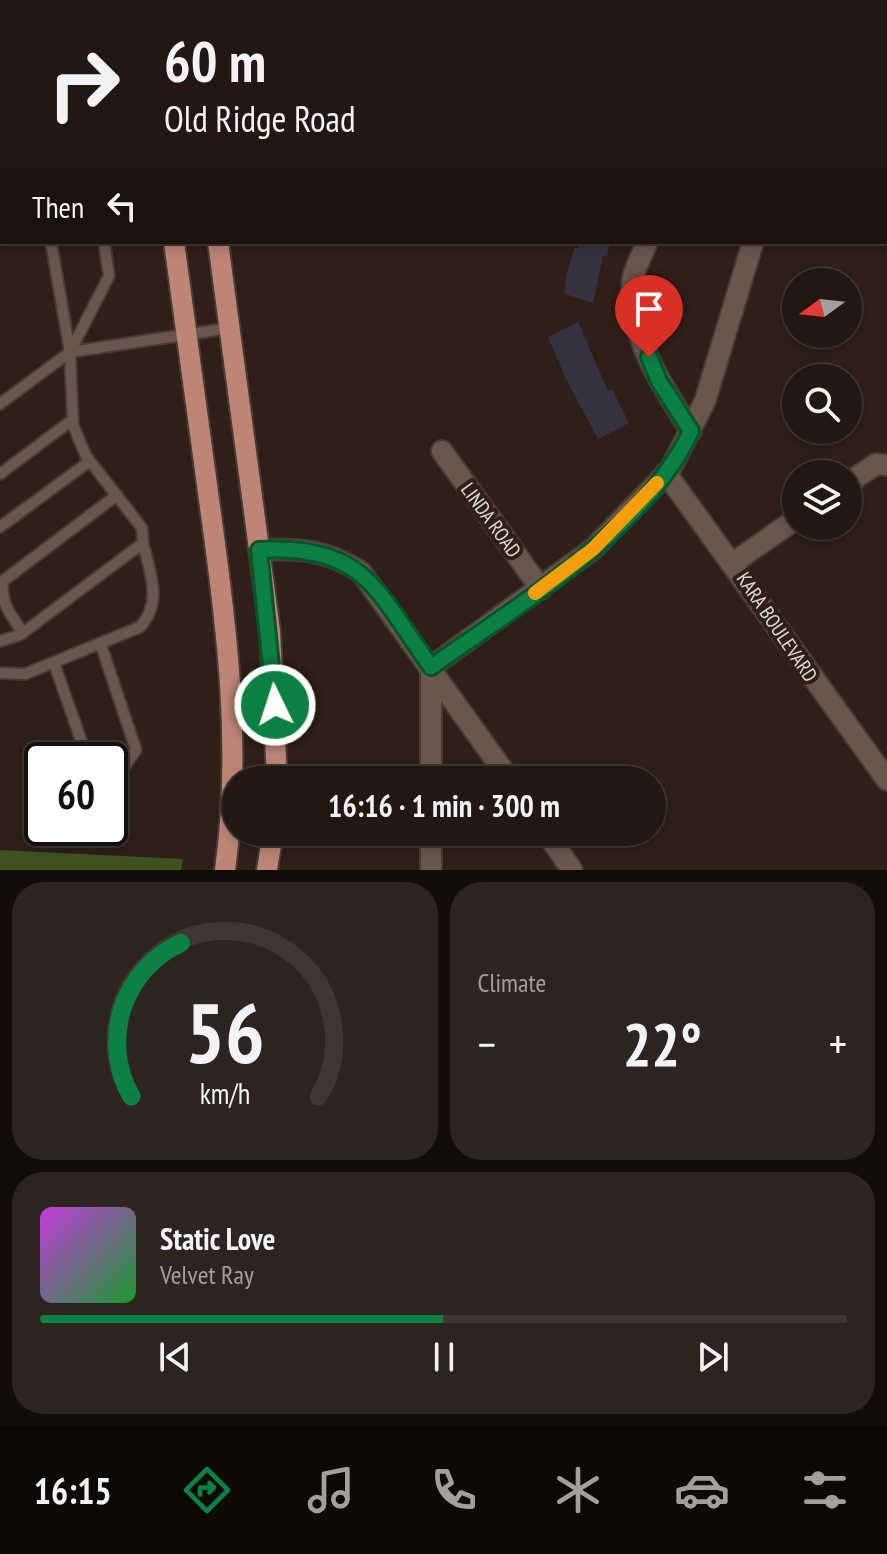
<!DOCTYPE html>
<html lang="en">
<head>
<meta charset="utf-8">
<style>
	:root { --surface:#221711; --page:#2e241f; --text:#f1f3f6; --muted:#a29f9f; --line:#3f3631; --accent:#0b8043 }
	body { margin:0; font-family:"PT Sans Narrow",sans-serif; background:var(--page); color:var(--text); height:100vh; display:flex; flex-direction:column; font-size:30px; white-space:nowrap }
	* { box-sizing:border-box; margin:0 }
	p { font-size:26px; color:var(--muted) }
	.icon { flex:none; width:44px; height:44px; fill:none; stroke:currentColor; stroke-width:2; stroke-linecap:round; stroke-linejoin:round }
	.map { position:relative; height:870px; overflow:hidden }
	.panel { display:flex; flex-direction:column; gap:12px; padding:12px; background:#130d09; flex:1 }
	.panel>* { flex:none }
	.top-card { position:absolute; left:0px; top:0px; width:888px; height:244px; box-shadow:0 4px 12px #0003,0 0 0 2px var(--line); background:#221711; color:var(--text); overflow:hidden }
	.needle { width:52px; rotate:255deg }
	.controls { position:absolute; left:782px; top:268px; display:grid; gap:16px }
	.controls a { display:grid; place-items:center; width:80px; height:80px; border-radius:50%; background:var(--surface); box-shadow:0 4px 12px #0003,0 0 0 2px var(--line); font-size:40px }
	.speed { position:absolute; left:24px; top:742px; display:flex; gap:16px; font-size:40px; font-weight:700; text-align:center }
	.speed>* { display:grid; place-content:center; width:104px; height:104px; border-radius:50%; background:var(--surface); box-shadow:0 4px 12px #0003,0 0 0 2px var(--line); line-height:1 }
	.speed .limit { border:4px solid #111; border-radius:12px; background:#fff; color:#111 }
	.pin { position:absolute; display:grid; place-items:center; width:68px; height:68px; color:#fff; margin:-82px -34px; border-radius:50% 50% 50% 0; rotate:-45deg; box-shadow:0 0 8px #0007 }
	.pin .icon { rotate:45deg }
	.me { position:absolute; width:88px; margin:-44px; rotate:356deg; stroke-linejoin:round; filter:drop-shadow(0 0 6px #0008) }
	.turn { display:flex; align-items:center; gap:28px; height:168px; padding:0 32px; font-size:36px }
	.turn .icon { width:104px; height:104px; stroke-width:2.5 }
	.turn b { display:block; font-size:56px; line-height:68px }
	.then { display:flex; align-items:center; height:76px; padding:0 32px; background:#0003; gap:16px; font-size:30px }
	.big { font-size:60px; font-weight:800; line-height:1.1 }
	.panel .widget { flex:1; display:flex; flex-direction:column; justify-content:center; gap:12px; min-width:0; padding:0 28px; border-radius:32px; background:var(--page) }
	.panel .dial { align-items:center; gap:0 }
	.dial svg { height:208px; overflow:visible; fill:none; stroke:var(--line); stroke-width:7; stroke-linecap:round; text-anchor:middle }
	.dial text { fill:var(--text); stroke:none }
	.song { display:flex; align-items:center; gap:24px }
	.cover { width:96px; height:96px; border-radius:12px; background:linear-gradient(135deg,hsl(290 70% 55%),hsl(130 70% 35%)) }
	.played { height:8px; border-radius:4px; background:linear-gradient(90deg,var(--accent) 50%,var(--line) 50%) }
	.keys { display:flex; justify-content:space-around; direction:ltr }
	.heat { display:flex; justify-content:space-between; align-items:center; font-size:44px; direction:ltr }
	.panel .tiles { flex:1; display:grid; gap:12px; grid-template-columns:1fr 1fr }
	.widget:last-child { grid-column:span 2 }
	.trip { position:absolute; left:222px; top:766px; width:444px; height:80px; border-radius:40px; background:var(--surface); box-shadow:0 4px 12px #0003,0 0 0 2px var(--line); font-weight:800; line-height:80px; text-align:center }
	.dock { display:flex; height:128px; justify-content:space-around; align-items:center; background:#0e0907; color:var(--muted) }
	.dock .icon { width:56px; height:56px }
	.dock .current { color:var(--accent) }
	.dock b { font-size:36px; color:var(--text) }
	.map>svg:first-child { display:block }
	.green { fill:#3c5321 }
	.building { fill:#373242 }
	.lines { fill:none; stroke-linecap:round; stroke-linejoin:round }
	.lane-casing { stroke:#473b35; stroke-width:14 }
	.street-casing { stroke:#473b35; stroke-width:24 }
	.primary-casing { stroke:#473b35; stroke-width:24 }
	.lane { stroke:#69574e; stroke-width:10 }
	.street { stroke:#69574e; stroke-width:20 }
	.primary { stroke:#bc8577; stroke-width:20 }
	.route-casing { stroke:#07532c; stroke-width:20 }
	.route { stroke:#0b8043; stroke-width:14 }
	.slow { stroke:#f59e0b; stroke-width:14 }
	.labels { text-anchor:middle; stroke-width:8; stroke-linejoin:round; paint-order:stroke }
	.street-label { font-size:20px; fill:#e2d8d2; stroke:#2e1f17 }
</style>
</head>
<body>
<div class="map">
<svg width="887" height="870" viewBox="0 0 887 870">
	<rect width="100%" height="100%" fill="#2e1f17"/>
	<!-- green -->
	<path class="green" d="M 0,850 L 183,859 L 181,870 L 0,870 Z"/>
	<!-- building -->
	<path class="building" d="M 579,242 L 610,242 L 607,257 L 603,256 L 593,303 L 565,294 L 566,277 L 574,248 L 578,248 Z
		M 578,322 L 608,391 L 612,389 L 629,423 L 598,439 L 566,379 L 548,337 Z"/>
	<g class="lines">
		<!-- lane casing -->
		<g class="lane-casing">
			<path id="lane" d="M 19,0 L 20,2
				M 71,0 L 71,2
				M 70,352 L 109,276 L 104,242
				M 0,404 L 70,352 L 230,328
				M 0,474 L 72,420
				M 0,527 L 90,461
				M 23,633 C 11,615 0,603 3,581 L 117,495
				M 0,641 L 20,635 L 143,543 L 142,528 L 86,456 L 73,425 L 70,352 L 51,242
				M 101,645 L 136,750 L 124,767 L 110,771
				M 54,663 L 88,760
				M 0,673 L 25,674 L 140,627 C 163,602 150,573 143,543"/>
		</g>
		<!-- street casing -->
		<g class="street-casing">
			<path id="street" d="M 634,0 L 634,2
				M 878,0 L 880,2
				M 824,2 L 825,0
				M 886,43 L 887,39
				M 647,242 C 643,254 633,270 632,283 C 629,338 663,387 691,431
				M 442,451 L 541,589
				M 666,473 L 887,780
				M 848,483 L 876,464 L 887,465
				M 259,550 C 298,548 328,550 361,572 L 510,780
				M 733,563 L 796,519
				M 431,780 L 431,667 L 593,549 L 670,470 L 705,401 L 753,242
				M 431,832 L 431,870
				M 546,832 L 572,870"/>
		</g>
		<!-- primary casing -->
		<g class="primary-casing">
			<path id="primary" d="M 142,0 L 142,2
				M 185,0 L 185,2
				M 174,242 C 186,330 198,419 210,507 C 227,628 242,748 225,870
				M 218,242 L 270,631 L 277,780
				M 267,870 L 273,832"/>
		</g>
		<!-- lane -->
		<use href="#lane" class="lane"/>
		<!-- street -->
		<use href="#street" class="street"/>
		<!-- primary -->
		<use href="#primary" class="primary"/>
	</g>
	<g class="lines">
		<!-- route casing -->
		<g class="route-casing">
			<path id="route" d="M 275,705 L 259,550 C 366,545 375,589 431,667 C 518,605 645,530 691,431 L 659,381 L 649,357"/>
		</g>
		<!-- route -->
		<use href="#route" class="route"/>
		<!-- slow -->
		<path class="slow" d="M 535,593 L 593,549 L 657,483"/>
	</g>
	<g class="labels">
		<!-- street labels -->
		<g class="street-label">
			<text transform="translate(491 520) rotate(54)" y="7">LINDA ROAD</text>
			<text transform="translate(777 627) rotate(56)" y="7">KARA BOULEVARD</text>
		</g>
	</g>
</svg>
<div class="controls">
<a><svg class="needle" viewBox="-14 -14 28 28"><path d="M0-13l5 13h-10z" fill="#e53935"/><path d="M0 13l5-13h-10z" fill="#a29f9f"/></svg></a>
<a><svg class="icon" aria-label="search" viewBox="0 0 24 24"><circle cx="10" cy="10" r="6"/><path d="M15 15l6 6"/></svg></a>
<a><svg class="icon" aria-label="layers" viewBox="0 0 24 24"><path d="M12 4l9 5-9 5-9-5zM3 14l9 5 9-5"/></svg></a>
</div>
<div class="speed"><div class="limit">60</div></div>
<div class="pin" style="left:649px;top:357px;background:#d93025"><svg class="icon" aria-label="arrive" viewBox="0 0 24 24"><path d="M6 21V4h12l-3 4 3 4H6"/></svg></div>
<svg class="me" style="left:275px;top:705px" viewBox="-20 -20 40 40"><circle r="17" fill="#0b8043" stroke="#fff" stroke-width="3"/><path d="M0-11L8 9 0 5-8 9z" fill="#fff"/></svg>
<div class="trip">16:16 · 1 min · 300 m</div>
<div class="top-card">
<div class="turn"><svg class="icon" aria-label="right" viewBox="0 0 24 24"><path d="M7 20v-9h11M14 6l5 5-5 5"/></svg><div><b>60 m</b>Old Ridge Road</div></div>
<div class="then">Then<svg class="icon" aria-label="left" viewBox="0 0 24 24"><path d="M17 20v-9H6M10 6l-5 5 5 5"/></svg></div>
</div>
</div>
<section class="panel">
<div class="tiles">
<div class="widget dial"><svg viewBox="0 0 100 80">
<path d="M14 69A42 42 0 1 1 86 69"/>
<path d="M14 69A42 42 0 0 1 33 10" stroke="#0b8043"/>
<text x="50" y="56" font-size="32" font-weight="700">56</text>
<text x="50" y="72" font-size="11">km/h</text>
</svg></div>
<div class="widget"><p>Climate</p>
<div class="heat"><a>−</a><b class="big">22°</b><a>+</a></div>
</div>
<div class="widget">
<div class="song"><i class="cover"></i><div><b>Static Love</b><p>Velvet Ray</p></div></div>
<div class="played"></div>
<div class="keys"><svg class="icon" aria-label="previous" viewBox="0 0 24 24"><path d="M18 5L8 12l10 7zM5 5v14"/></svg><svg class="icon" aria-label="pause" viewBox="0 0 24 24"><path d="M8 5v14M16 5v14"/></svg><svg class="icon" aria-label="next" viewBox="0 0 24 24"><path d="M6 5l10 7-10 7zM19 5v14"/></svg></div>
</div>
</div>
</section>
<nav class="dock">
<b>16:15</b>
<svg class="icon current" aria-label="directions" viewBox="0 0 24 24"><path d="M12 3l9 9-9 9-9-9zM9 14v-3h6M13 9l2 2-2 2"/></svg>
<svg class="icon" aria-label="music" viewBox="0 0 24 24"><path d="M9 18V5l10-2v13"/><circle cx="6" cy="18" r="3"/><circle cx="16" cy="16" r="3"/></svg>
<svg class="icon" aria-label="phone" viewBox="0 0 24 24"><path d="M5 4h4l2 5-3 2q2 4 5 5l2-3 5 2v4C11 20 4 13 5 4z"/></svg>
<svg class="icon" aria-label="climate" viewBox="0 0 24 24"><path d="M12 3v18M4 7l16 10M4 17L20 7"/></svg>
<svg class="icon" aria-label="car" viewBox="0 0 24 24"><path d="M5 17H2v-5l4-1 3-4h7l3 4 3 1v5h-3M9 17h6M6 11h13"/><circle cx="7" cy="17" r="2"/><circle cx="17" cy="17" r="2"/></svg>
<svg class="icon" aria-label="filters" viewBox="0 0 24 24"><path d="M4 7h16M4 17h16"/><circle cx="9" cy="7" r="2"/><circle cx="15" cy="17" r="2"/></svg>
</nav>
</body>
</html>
